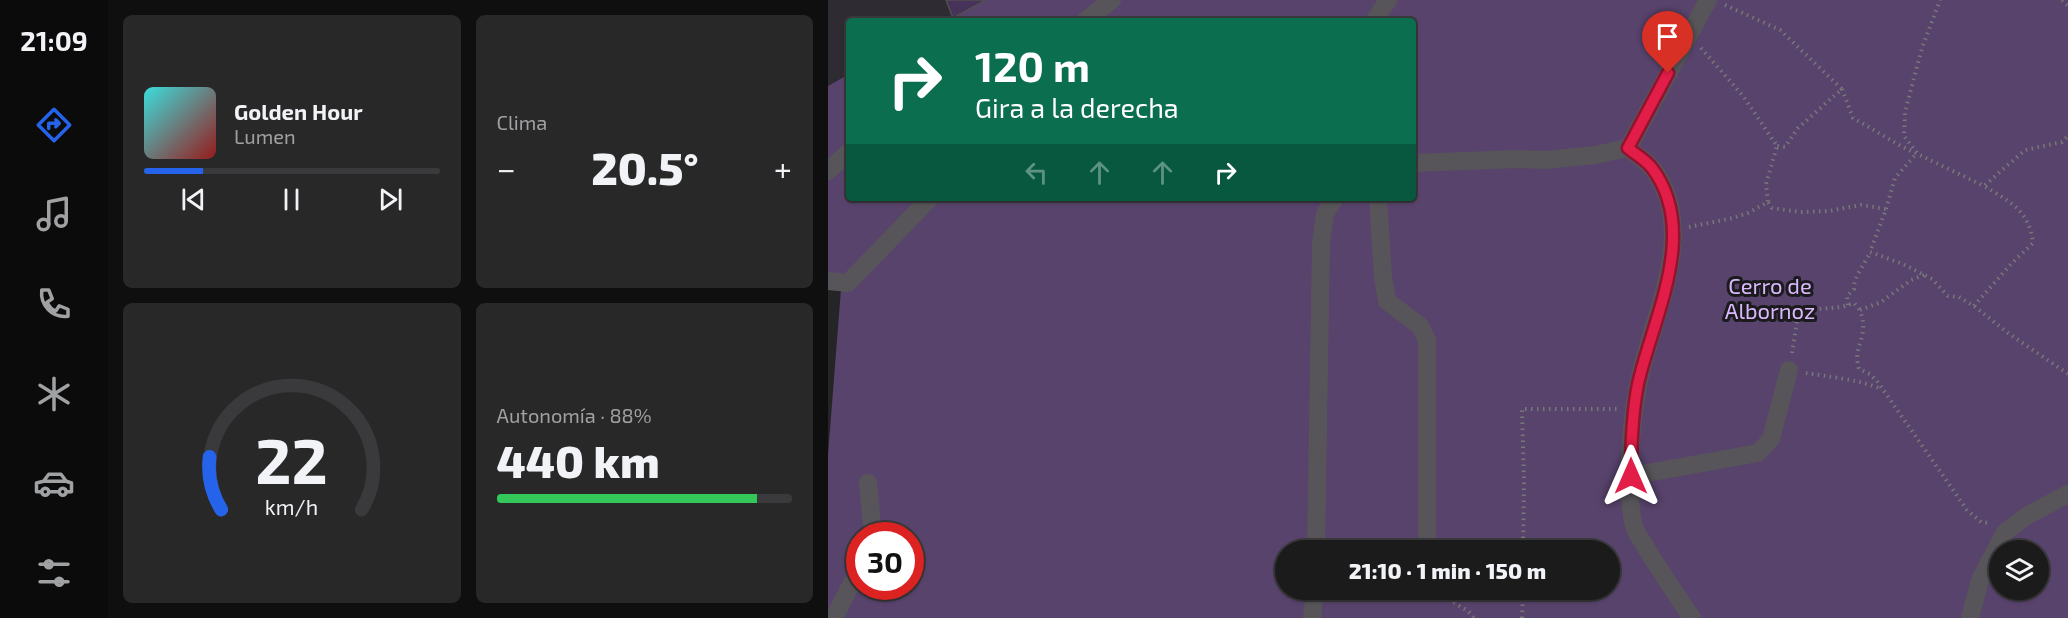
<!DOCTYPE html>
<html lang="es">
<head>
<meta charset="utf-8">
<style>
	:root { --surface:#1c1b1c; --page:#292829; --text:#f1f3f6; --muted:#a0a1a3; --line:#3a393b; --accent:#2563eb }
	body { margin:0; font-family:"Exo 2",sans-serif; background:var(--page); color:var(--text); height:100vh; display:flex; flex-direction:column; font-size:22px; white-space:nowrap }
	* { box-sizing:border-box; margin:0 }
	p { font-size:20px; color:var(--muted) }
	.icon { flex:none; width:33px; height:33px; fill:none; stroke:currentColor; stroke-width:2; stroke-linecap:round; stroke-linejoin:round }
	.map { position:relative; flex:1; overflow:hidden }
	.sheet { display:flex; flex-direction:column; gap:15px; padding:15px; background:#0f0f0f; width:720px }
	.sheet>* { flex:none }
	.banner { position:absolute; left:18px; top:18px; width:570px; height:183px; border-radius:6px; box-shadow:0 2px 4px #0004,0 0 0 2px var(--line); background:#0b6e4f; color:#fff; overflow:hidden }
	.buttons { position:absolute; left:1161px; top:540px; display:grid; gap:12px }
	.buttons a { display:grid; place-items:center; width:60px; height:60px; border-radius:50%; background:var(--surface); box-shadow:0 2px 4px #0004,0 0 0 2px var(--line); font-size:30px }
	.speed { position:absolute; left:18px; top:522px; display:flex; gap:12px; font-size:30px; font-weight:700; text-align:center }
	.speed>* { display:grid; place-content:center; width:78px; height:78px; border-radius:50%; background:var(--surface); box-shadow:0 2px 4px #0004,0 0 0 2px var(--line); line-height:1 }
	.speed .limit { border:9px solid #d22; background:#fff; color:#111 }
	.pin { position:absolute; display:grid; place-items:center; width:51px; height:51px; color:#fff; margin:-62px -26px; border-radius:50% 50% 50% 0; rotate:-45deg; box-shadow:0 0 6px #0007 }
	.pin .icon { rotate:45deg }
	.me { position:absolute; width:66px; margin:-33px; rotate:0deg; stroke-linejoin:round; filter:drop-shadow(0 0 4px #0008) }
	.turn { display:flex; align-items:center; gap:21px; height:126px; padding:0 30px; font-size:27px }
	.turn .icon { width:78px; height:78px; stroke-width:2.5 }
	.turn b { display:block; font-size:42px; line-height:51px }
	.lanes { display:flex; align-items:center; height:57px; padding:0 30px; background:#0003; justify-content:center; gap:30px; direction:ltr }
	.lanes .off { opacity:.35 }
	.big { font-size:45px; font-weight:800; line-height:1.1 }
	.sheet .card { flex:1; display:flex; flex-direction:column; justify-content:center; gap:9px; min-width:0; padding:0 21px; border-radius:9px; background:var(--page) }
	.sheet .dial { align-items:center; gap:0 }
	.dial svg { height:156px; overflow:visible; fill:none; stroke:var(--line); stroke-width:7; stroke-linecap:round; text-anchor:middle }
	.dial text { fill:var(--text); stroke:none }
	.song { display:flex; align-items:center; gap:18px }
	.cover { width:72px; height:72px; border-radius:9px; background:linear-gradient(135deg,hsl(180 70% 55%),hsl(0 70% 35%)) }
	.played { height:6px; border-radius:3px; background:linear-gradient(90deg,var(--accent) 20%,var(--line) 20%) }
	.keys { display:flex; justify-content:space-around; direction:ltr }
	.heat { display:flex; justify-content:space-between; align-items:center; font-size:33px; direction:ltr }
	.charge { height:9px; border-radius:4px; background:linear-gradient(90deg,#34c759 88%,var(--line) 0) }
	.sheet .tiles { flex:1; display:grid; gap:15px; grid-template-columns:repeat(2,1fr) }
	.trip { position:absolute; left:447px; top:540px; width:345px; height:60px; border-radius:30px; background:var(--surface); box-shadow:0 2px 4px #0004,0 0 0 2px var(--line); font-weight:800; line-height:60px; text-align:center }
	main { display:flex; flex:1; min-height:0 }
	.menu { display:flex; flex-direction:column; width:108px; justify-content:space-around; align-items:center; background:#0b0b0b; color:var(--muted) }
	.menu .icon { width:42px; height:42px }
	.menu .active { color:var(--accent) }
	.menu b { font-size:27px; color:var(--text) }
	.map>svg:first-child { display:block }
	.built { fill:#2f2b33 }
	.forest { fill:#58436c; fill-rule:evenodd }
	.building { fill:#47325a; stroke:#514f52; stroke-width:1.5 }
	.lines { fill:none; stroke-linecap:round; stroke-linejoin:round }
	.path { stroke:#787779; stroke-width:4; stroke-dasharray:1.5 4.5; stroke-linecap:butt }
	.street { stroke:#575559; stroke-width:18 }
	.route-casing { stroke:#92132f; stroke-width:15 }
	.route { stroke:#e11d48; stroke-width:10 }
	.labels { text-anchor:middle; stroke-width:6; stroke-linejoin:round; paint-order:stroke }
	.park-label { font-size:22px; fill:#dab8fd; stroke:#1b1a1d }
</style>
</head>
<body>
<main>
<nav class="menu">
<b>21:09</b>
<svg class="icon active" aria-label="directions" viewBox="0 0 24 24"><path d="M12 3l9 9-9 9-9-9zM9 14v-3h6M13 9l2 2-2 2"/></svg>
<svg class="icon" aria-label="music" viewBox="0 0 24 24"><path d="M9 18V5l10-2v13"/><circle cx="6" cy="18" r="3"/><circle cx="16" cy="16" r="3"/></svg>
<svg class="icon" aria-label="phone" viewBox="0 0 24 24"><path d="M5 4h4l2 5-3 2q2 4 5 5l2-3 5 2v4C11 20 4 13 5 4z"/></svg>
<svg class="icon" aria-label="climate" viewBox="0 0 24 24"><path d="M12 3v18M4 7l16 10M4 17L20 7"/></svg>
<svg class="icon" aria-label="car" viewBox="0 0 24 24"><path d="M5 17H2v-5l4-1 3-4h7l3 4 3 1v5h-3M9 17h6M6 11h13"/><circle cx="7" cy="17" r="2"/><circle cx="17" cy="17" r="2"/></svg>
<svg class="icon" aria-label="filters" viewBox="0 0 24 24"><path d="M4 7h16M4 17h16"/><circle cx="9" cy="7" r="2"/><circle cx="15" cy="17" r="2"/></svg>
</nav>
<section class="sheet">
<div class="tiles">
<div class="card">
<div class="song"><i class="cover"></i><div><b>Golden Hour</b><p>Lumen</p></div></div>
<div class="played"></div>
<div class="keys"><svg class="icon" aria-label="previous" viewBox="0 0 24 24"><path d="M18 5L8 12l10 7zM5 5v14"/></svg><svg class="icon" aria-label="pause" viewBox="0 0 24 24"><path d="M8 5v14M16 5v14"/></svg><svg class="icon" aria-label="next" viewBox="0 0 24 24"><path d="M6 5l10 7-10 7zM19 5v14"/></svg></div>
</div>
<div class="card"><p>Clima</p>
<div class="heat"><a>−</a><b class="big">20.5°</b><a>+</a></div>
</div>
<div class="card dial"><svg viewBox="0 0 100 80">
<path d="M14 69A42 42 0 1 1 86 69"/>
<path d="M14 69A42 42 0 0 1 8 42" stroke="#2563eb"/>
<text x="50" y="56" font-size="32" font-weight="700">22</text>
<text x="50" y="72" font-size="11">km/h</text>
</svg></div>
<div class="card"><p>Autonomía · 88%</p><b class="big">440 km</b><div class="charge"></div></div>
</div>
</section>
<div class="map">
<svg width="1240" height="618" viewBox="0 0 1240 618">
	<rect width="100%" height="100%" fill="#252426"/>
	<!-- built -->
	<path class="built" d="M 0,0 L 158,0 L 119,21 L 21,21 L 21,74 L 0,86 Z"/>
	<!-- forest -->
	<path class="forest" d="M 158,0 L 1240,0 L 1240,618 L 0,618 L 0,455 L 13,289 L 0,290 L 0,86 L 21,74 L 21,198 L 585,198 L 585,21 L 119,21 ZM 32,536 L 82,536 L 82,586 L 32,586 ZM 458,550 L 782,550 L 782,590 L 458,590 ZM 1172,550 L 1210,550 L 1210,590 L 1172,590 Z"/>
	<!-- building -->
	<path class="building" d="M 118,0 L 158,0 L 125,18 Z"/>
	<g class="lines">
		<!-- path -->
		<path class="path" d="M 1234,0 L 1240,6
			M 897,5 L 952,30 L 1014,89 L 970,128 L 957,147 L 949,146
			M 873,48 L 915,96 L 949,146 L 938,184 L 940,202
			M 1014,89 L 1025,118 L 1073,146 L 1156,186 L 1197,150 L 1234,142 L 1240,136
			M 1058,209 L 1067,178 L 1089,153 L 1076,136 L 1077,112 L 1094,48 L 1112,0
			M 861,227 L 905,218 L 920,213 L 940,202 L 944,208 L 972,212 L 1001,211 L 1033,205 L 1058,209 L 1042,252 L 1075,264 L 1104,279 L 1120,296 L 1131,297 L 1146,306 L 1180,333 L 1240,374
			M 1096,275 L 1083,280 L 1053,302 L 1032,310 C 1034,317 1036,323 1035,330 C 1033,346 1026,351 1031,369 L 1042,374 L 1049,381 L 1139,510 L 1153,522 L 1161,523
			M 1020,305 L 1019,296 L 1026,289 C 1025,277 1038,263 1042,252
			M 1146,306 L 1184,263 L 1205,243 C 1201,210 1182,202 1156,186
			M 964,353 L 969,321 L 979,310 L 1014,307 L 1026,303 L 1032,310
			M 978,373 C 997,376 1039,381 1052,389
			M 695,550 L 696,482 L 694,409 L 789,409
			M 605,590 L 640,611 L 646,618
			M 694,618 L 695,590"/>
		<!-- street -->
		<path class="street" d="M 257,21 L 284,0
			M 546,21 L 560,0
			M 800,148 L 880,0
			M 585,163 L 689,159 L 718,160 L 767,155 L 800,148 C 807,154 818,160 824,168 C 873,231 822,318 810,386 C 803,423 797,489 806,526 C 808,533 813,540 817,546 C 831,570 848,594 864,618
			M 0,171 L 21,152
			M 550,198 L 555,277 L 559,301 L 592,326 L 599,340 L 599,550
			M 0,281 L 20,283 L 102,198
			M 803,476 L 930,453 L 943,439 L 961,370
			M 40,483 L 44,524 L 42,536
			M 488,550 L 493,242 L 497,214 L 507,198
			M 6,618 L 32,567
			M 484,618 L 487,590
			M 1142,618 L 1152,580 L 1177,532 L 1200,515 L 1240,494"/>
	</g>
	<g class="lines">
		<!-- route casing -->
		<g class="route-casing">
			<path id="route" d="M 803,476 C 803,446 804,414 810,384 C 825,317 872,232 824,168 C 818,160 807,154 800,148 L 840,73"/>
		</g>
		<!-- route -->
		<use href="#route" class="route"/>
	</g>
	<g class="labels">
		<!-- park labels -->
		<g class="park-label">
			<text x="942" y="294">Cerro de<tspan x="942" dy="25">Albornoz</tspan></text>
		</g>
	</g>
</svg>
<div class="buttons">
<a><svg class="icon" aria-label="layers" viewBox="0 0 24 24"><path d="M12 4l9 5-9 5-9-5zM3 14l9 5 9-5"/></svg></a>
</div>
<div class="speed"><div class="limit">30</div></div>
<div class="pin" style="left:840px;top:73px;background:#d93025"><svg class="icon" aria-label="arrive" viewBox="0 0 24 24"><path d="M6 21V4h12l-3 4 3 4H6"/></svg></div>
<svg class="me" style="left:803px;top:476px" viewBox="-20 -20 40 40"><path d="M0-17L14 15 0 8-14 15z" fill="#e11d48" stroke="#fff" stroke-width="4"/></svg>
<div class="trip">21:10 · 1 min · 150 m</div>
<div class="banner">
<div class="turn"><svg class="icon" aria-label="right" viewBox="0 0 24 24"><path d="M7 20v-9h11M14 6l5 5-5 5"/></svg><div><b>120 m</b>Gira a la derecha</div></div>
<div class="lanes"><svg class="icon off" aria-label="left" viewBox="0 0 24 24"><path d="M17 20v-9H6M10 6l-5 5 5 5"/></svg><svg class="icon off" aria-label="ahead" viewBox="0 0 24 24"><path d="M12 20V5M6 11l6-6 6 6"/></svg><svg class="icon off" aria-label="ahead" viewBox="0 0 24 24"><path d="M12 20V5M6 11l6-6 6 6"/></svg><svg class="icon" aria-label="right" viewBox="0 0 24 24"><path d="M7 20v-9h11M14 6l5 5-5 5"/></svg></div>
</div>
</div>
</main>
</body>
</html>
